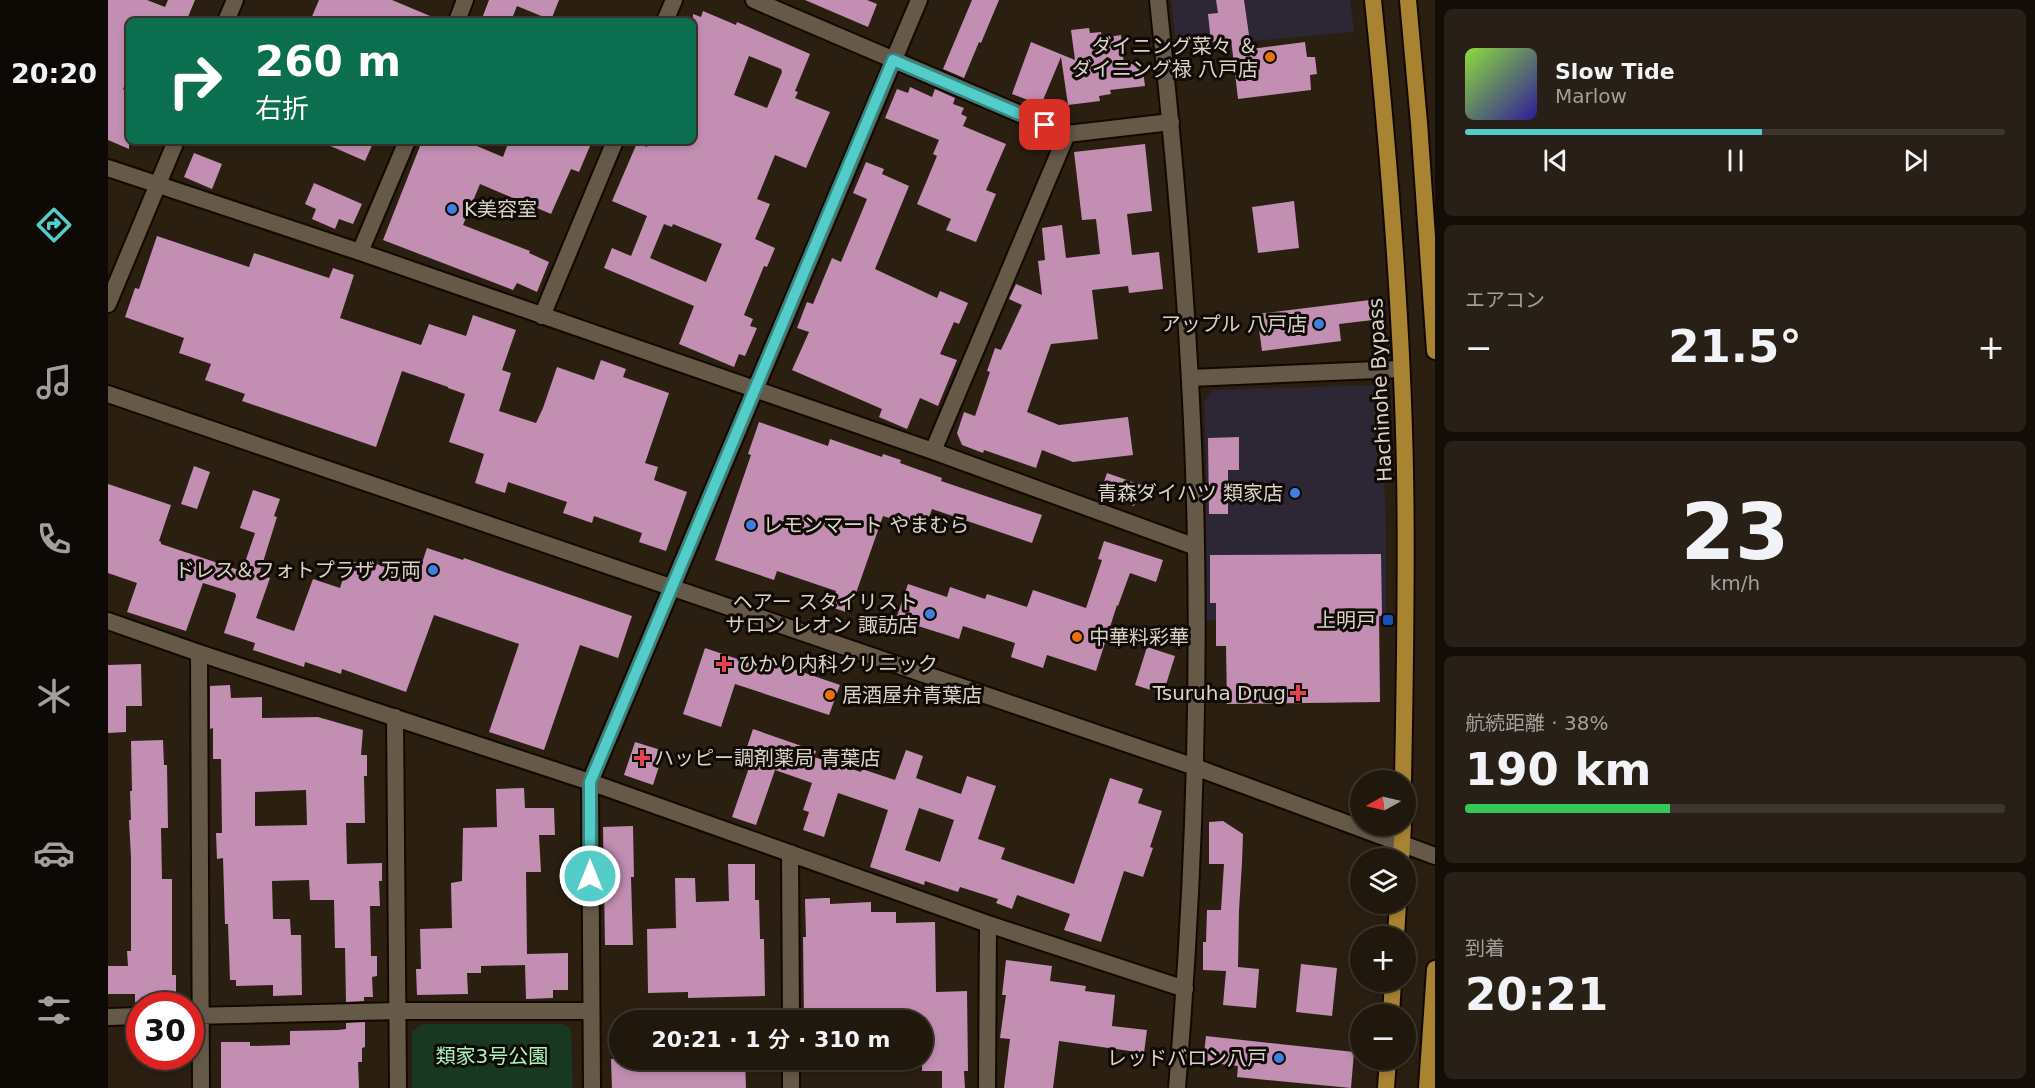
<!DOCTYPE html>
<html lang="ja">
<head>
<meta charset="utf-8">
<style>
	:root { --surface:#20170d; --page:#282016; --text:#f1f3f6; --muted:#a29f9d; --line:#3d362e; --accent:#54cdc8 }
	body { margin:0; font-family:"DejaVu Sans","Noto Sans JP",sans-serif; background:var(--page); color:var(--text); height:100vh; display:flex; flex-direction:column; font-size:22px; white-space:nowrap }
	* { box-sizing:border-box; margin:0 }
	p { font-size:20px; color:var(--muted) }
	.icon { flex:none; width:33px; height:33px; fill:none; stroke:currentColor; stroke-width:2; stroke-linecap:round; stroke-linejoin:round }
	.map { position:relative; flex:1; overflow:hidden }
	.side { display:flex; flex-direction:column; gap:9px; padding:9px; background:#120d07; width:600px }
	.side>* { flex:none }
	.banner { position:absolute; left:18px; top:18px; width:570px; height:126px; border-radius:9px; box-shadow:0 3px 9px #0003,0 0 0 2px var(--line); background:#0b6e4f; color:#fff; overflow:hidden }
	.needle { width:39px; rotate:262deg }
	.tools { position:absolute; left:1242px; top:770px; display:grid; gap:12px }
	.tools a { display:grid; place-items:center; width:66px; height:66px; border-radius:50%; background:var(--surface); box-shadow:0 3px 9px #0003,0 0 0 2px var(--line); font-size:30px }
	.speed { position:absolute; left:18px; top:992px; display:flex; gap:12px; font-size:30px; font-weight:700; text-align:center }
	.speed>* { display:grid; place-content:center; width:78px; height:78px; border-radius:50%; background:var(--surface); box-shadow:0 3px 9px #0003,0 0 0 2px var(--line); line-height:1 }
	.speed .limit { border:9px solid #d22; background:#fff; color:#111 }
	.pin { position:absolute; display:grid; place-items:center; width:51px; height:51px; color:#fff; margin:-26px; border-radius:12px; box-shadow:0 3px 9px #0006 }
	.me { position:absolute; width:66px; margin:-33px; rotate:0deg; stroke-linejoin:round; filter:drop-shadow(0 0 4px #0008) }
	.turn { display:flex; align-items:center; gap:21px; height:126px; padding:0 30px; font-size:27px }
	.turn .icon { width:78px; height:78px; stroke-width:2.5 }
	.turn b { display:block; font-size:42px; line-height:51px }
	.big { font-size:45px; font-weight:600; line-height:1.1 }
	.side .widget { flex:1; display:flex; flex-direction:column; justify-content:center; gap:9px; min-width:0; padding:0 21px; border-radius:9px; background:var(--page) }
	.side .dial { align-items:center; gap:0 }
	.dial b { font-size:78px; line-height:1 }
	.song { display:flex; align-items:center; gap:18px }
	.cover { width:72px; height:72px; border-radius:9px; background:linear-gradient(135deg,hsl(90 70% 55%),hsl(250 70% 35%)) }
	.played { height:6px; border-radius:3px; background:linear-gradient(90deg,var(--accent) 55%,var(--line) 55%) }
	.keys { display:flex; justify-content:space-around; direction:ltr }
	.heat { display:flex; justify-content:space-between; align-items:center; font-size:33px; direction:ltr }
	.charge { height:9px; border-radius:4px; background:linear-gradient(90deg,#34c759 38%,var(--line) 0) }
	.trip { position:absolute; left:501px; top:1010px; width:324px; height:60px; border-radius:30px; background:var(--surface); box-shadow:0 3px 9px #0003,0 0 0 2px var(--line); font-weight:600; line-height:60px; text-align:center }
	main { display:flex; flex:1; min-height:0 }
	.dock { display:flex; flex-direction:column; width:108px; justify-content:space-around; align-items:center; background:#0d0905; color:var(--muted) }
	.dock .icon { width:42px; height:42px }
	.dock .on { color:var(--accent) }
	.dock b { font-size:27px; color:var(--text) }
	.map>svg:first-child { display:block }
	.commercial { fill:#2c2635 }
	.green { fill:#193822 }
	.building { fill:#c28eb2; fill-rule:evenodd }
	.lines { fill:none; stroke-linecap:round; stroke-linejoin:round }
	.minor-casing { stroke:#130900; stroke-width:20 }
	.tertiary-casing { stroke:#130900; stroke-width:20 }
	.trunk-casing { stroke:#130900; stroke-width:20 }
	.minor { stroke:#665948; stroke-width:16 }
	.tertiary { stroke:#665948; stroke-width:16 }
	.trunk { stroke:#a88432; stroke-width:16 }
	.route-casing { stroke:#378582; stroke-width:15 }
	.route { stroke:#54cdc8; stroke-width:10 }
	.food-dot { fill:#e8710a; stroke:#0f0a05; stroke-width:2 }
	.shop-dot { fill:#3f7fe0; stroke:#0f0a05; stroke-width:2 }
	.transit-dot { fill:#1a4fb4; stroke:#0f0a05; stroke-width:2 }
	.health-dot { fill:#e0444e; stroke:#0f0a05; stroke-width:2 }
	.labels { text-anchor:middle; stroke-width:6; stroke-linejoin:round; paint-order:stroke }
	.poi-label { font-size:20px; fill:#dad2c9; stroke:#0f0a05; text-anchor:end }
	.street-label { font-size:20px; fill:#dad2c9; stroke:#0f0a05 }
	.park-label { font-size:20px; fill:#a7f4bc; stroke:#0f0a05 }
</style>
</head>
<body>
<main>
<nav class="dock">
<b>20:20</b>
<svg class="icon on" aria-label="directions" viewBox="0 0 24 24"><path d="M12 3l9 9-9 9-9-9zM9 14v-3h6M13 9l2 2-2 2"/></svg>
<svg class="icon" aria-label="music" viewBox="0 0 24 24"><path d="M9 18V5l10-2v13"/><circle cx="6" cy="18" r="3"/><circle cx="16" cy="16" r="3"/></svg>
<svg class="icon" aria-label="phone" viewBox="0 0 24 24"><path d="M5 4h4l2 5-3 2q2 4 5 5l2-3 5 2v4C11 20 4 13 5 4z"/></svg>
<svg class="icon" aria-label="climate" viewBox="0 0 24 24"><path d="M12 3v18M4 7l16 10M4 17L20 7"/></svg>
<svg class="icon" aria-label="car" viewBox="0 0 24 24"><path d="M5 17H2v-5l4-1 3-4h7l3 4 3 1v5h-3M9 17h6M6 11h13"/><circle cx="7" cy="17" r="2"/><circle cx="17" cy="17" r="2"/></svg>
<svg class="icon" aria-label="filters" viewBox="0 0 24 24"><path d="M4 7h16M4 17h16"/><circle cx="9" cy="7" r="2"/><circle cx="15" cy="17" r="2"/></svg>
</nav>
<div class="map">
<svg width="1327" height="1088" viewBox="0 0 1327 1088">
	<rect width="100%" height="100%" fill="#2b1f11"/>
	<!-- commercial -->
	<path class="commercial" d="M 1063,0 L 1242,0 L 1246,32 L 1068,48 Z
		M 1273,385 L 1278,525 L 1278,619 L 1098,620 L 1098,466 L 1096,401 L 1106,390 Z"/>
	<!-- green -->
	<path class="green" d="M 314,1024 L 455,1024 L 463,1029 L 465,1088 L 304,1088 L 304,1031 Z"/>
	<!-- building -->
	<path class="building" d="M 0,0 L 39,0 L 57,7 L 60,0 L 87,0 L 80,17 L 88,21 L 21,21 L 21,76 L 15,89 L 21,92 L 21,149 L 0,140 Z
		M 211,0 L 284,0 L 334,21 L 202,21 Z
		M 381,0 L 451,0 L 443,20 L 409,6 L 403,21 L 373,21 Z
		M 697,0 L 759,0 L 769,4 L 760,27 Z
		M 864,0 L 891,0 L 873,43 L 871,42 L 856,78 L 835,69 Z
		M 1108,0 L 1136,0 L 1143,49 L 1197,42 L 1199,57 L 1207,57 L 1209,74 L 1202,75 L 1203,90 L 1130,99 L 1123,39 L 1103,42 L 1100,14 L 1110,13 Z
		M 595,11 L 628,25 L 629,22 L 702,54 L 687,91 L 690,92 L 687,98 L 722,112 L 698,168 L 667,155 L 649,199 L 662,204 L 647,239 L 667,248 L 659,267 L 656,266 L 636,315 L 645,319 L 642,326 L 649,328 L 637,356 L 631,354 L 626,367 L 571,344 L 586,306 L 496,268 L 504,248 L 523,256 L 539,216 L 504,201 L 529,143 L 539,147 L 541,141 L 585,141 L 585,14 L 593,17 ZM 641,56 L 673,69 L 674,72 L 659,108 L 626,95 ZM 556,224 L 564,227 L 565,224 L 614,244 L 598,282 L 542,258 Z
		M 981,28 L 982,33 L 993,32 L 994,38 L 1013,35 L 1016,65 L 1034,63 L 1037,86 L 1002,90 L 1003,94 L 991,96 L 992,101 L 960,105 L 953,57 L 933,105 L 904,94 L 923,42 L 967,60 L 963,30 Z
		M 802,87 L 824,97 L 827,89 L 847,98 L 845,104 L 856,108 L 853,114 L 859,117 L 855,126 L 898,144 L 878,190 L 888,194 L 868,242 L 838,230 L 843,219 L 809,204 L 829,156 L 825,154 L 831,140 L 777,118 L 789,89 L 800,93 Z
		M 211,141 L 266,141 L 257,161 Z
		M 314,141 L 357,141 L 395,157 L 401,141 L 471,141 L 482,146 L 471,172 L 463,169 L 443,214 L 372,184 L 355,225 L 422,251 L 421,253 L 441,262 L 429,292 L 409,283 L 405,290 L 275,240 Z
		M 1037,144 L 1044,211 L 1019,214 L 1024,255 L 1051,252 L 1055,289 L 1021,293 L 1020,286 L 984,290 L 990,339 L 943,344 L 919,412 L 951,425 L 1020,417 L 1025,455 L 965,462 L 934,450 L 928,468 L 876,450 L 875,453 L 854,445 L 849,433 L 856,412 L 867,416 L 882,372 L 879,371 L 887,348 L 893,350 L 914,305 L 901,299 L 908,284 L 934,295 L 930,261 L 937,260 L 934,228 L 954,225 L 958,258 L 992,254 L 988,219 L 974,220 L 966,152 Z
		M 86,153 L 114,164 L 104,189 L 76,177 Z
		M 758,162 L 776,169 L 774,174 L 801,186 L 767,269 L 829,298 L 832,291 L 860,303 L 851,324 L 846,322 L 832,354 L 849,360 L 830,406 L 812,398 L 799,429 L 771,417 L 774,409 L 684,370 L 701,332 L 689,328 L 699,302 L 705,304 L 724,258 L 733,262 L 759,199 L 745,193 Z
		M 206,183 L 254,204 L 245,224 L 231,219 L 227,229 L 204,219 L 208,209 L 197,204 Z
		M 1186,201 L 1191,248 L 1150,253 L 1144,207 Z
		M 49,236 L 141,267 L 146,253 L 221,278 L 225,268 L 246,275 L 232,318 L 313,345 L 321,324 L 358,336 L 365,315 L 408,330 L 394,370 L 403,373 L 391,411 L 428,423 L 435,408 L 449,367 L 486,380 L 493,360 L 518,369 L 515,377 L 561,393 L 537,463 L 550,467 L 546,480 L 579,492 L 558,551 L 531,542 L 534,533 L 486,516 L 484,523 L 455,513 L 459,502 L 400,482 L 397,493 L 367,483 L 376,454 L 341,442 L 357,394 L 340,388 L 340,387 L 294,371 L 268,447 L 134,401 L 137,394 L 97,380 L 103,364 L 71,353 L 76,338 L 17,317 L 27,288 L 31,289 Z
		M 1262,300 L 1265,320 L 1231,324 L 1233,341 L 1154,351 L 1149,314 Z
		M 651,422 L 720,446 L 722,439 L 774,457 L 775,454 L 793,460 L 792,463 L 834,478 L 833,481 L 934,515 L 924,543 L 824,509 L 817,529 L 775,516 L 741,613 L 723,607 L 728,591 L 669,571 L 666,580 L 607,560 L 643,455 L 640,454 Z
		M 1131,437 L 1131,470 L 1120,470 L 1120,514 L 1101,514 L 1100,438 Z
		M 86,466 L 102,472 L 89,509 L 73,504 Z
		M 999,473 L 1033,485 L 1026,506 L 992,493 Z
		M 0,484 L 63,505 L 51,541 L 53,542 L 53,544 L 134,571 L 147,533 L 132,528 L 145,490 L 172,499 L 166,516 L 169,517 L 151,575 L 162,578 L 148,618 L 186,631 L 205,579 L 232,588 L 241,560 L 255,565 L 257,560 L 309,578 L 319,548 L 355,560 L 356,558 L 524,616 L 510,658 L 472,645 L 436,750 L 381,732 L 411,644 L 326,615 L 298,692 L 234,669 L 233,674 L 197,662 L 196,667 L 145,650 L 147,643 L 116,633 L 128,596 L 127,593 L 95,583 L 78,631 L 19,612 L 29,583 L 0,573 Z
		M 996,541 L 1055,560 L 1048,582 L 1022,573 L 1010,606 L 1009,605 L 988,671 L 939,655 L 935,668 L 903,657 L 907,643 L 855,626 L 851,639 L 788,619 L 800,584 L 839,597 L 842,587 L 877,599 L 879,594 L 919,607 L 925,590 L 978,608 L 994,560 L 990,559 Z
		M 1273,554 L 1274,616 L 1271,616 L 1272,702 L 1119,704 L 1118,646 L 1108,646 L 1108,603 L 1102,603 L 1102,555 Z
		M 1039,647 L 1067,656 L 1055,694 L 1027,685 Z
		M 597,648 L 665,671 L 668,663 L 732,685 L 721,715 L 627,684 L 613,727 L 575,714 Z
		M 33,664 L 34,706 L 18,706 L 18,732 L 0,733 L 0,665 Z
		M 122,685 L 123,698 L 154,697 L 154,718 L 210,717 L 255,730 L 253,755 L 259,755 L 259,776 L 256,776 L 257,823 L 238,823 L 239,864 L 274,863 L 274,881 L 271,881 L 272,906 L 262,906 L 263,956 L 269,956 L 269,976 L 264,977 L 265,997 L 256,997 L 256,1001 L 238,1002 L 237,948 L 227,948 L 226,900 L 202,900 L 201,880 L 164,881 L 165,919 L 182,919 L 183,935 L 193,935 L 194,995 L 165,996 L 165,985 L 128,986 L 128,980 L 122,980 L 120,924 L 117,924 L 115,858 L 109,859 L 108,833 L 114,833 L 113,759 L 105,759 L 105,728 L 102,729 L 102,686 ZM 198,790 L 199,825 L 147,826 L 147,792 Z
		M 645,729 L 708,751 L 706,757 L 753,772 L 754,769 L 787,780 L 798,750 L 815,756 L 808,778 L 853,794 L 859,776 L 888,786 L 870,839 L 897,848 L 893,859 L 966,884 L 1002,778 L 1035,789 L 1030,803 L 1054,811 L 1042,847 L 1045,848 L 1035,877 L 1016,871 L 993,942 L 956,930 L 962,914 L 909,895 L 904,909 L 888,903 L 890,899 L 852,887 L 850,892 L 817,881 L 816,885 L 762,867 L 780,810 L 730,793 L 716,837 L 695,830 L 701,812 L 695,810 L 704,783 L 667,770 L 648,825 L 624,817 L 643,762 L 635,759 ZM 811,808 L 846,820 L 832,862 L 797,850 Z
		M 55,740 L 56,765 L 59,765 L 60,828 L 53,828 L 54,879 L 64,879 L 64,975 L 68,975 L 68,997 L 56,997 L 56,1002 L 27,1002 L 27,994 L 0,994 L 0,966 L 20,966 L 19,951 L 23,951 L 23,858 L 21,820 L 23,820 L 22,791 L 24,791 L 23,741 Z
		M 527,742 L 556,751 L 545,785 L 516,775 Z
		M 416,788 L 417,808 L 446,808 L 447,835 L 431,835 L 433,872 L 418,872 L 419,954 L 460,953 L 460,990 L 445,990 L 445,998 L 418,999 L 417,965 L 373,966 L 373,973 L 359,973 L 360,994 L 309,995 L 308,969 L 313,969 L 312,929 L 344,928 L 343,883 L 354,881 L 355,828 L 389,827 L 388,789 Z
		M 1115,821 L 1135,834 L 1134,863 L 1131,910 L 1130,967 L 1151,969 L 1148,1008 L 1115,1005 L 1118,971 L 1095,970 L 1095,942 L 1098,942 L 1099,910 L 1113,910 L 1116,864 L 1101,864 L 1101,822 Z
		M 525,826 L 526,877 L 523,877 L 525,945 L 497,945 L 495,827 Z
		M 620,864 L 647,864 L 647,900 L 651,900 L 652,939 L 656,939 L 657,996 L 580,998 L 580,992 L 540,993 L 539,929 L 568,928 L 567,878 L 587,878 L 588,902 L 621,901 Z
		M 716,898 L 722,898 L 722,904 L 763,902 L 763,912 L 788,912 L 788,923 L 827,922 L 828,992 L 859,991 L 860,1071 L 856,1071 L 857,1088 L 834,1088 L 834,1071 L 814,1071 L 814,1020 L 696,1020 L 695,937 L 698,937 L 697,899 Z
		M 898,960 L 944,966 L 942,981 L 978,986 L 977,991 L 1007,995 L 1004,1026 L 1039,1030 L 1036,1053 L 951,1041 L 945,1088 L 896,1088 L 902,1039 L 892,1038 L 898,995 L 894,995 Z
		M 1193,964 L 1229,968 L 1224,1016 L 1188,1012 Z
		M 257,1022 L 257,1047 L 254,1048 L 254,1062 L 250,1062 L 251,1088 L 113,1088 L 113,1042 L 142,1042 L 142,1046 L 182,1045 L 182,1031 L 230,1030 L 238,1029 L 238,1023 Z
		M 1098,1036 L 1246,1052 L 1243,1088 L 1129,1077 L 1130,1066 L 1095,1062 Z
		M 503,1059 L 637,1059 L 638,1088 L 504,1088 Z"/>
	<g class="lines">
		<!-- minor casing -->
		<g class="minor-casing">
			<path id="minor" d="M 646,0 L 959,134 L 1063,122
				M 349,21 L 357,0
				M 557,21 L 566,0
				M 0,168 L 252,252 L 825,451 L 1088,547
				M 252,252 L 299,141
				M 434,316 L 507,141
				M 1082,378 L 1293,369
				M 825,451 L 959,134
				M 0,621 L 91,653 L 482,782 L 880,924 L 1077,989
				M 91,653 L 93,1088
				M 287,717 L 290,1088
				M 682,853 L 683,1020
				M 83,1016 L 290,1011 L 483,1011
				M 0,1017 L 32,1016
				M 683,1059 L 683,1088
				M 484,1088 L 482,782 L 811,0
				M 879,1088 L 880,924"/>
		</g>
		<!-- tertiary casing -->
		<g class="tertiary-casing">
			<path id="tertiary" d="M 1050,0 C 1069,181 1085,364 1088,546 C 1091,727 1084,908 1069,1088
				M 118,21 L 127,0
				M 0,304 L 68,141
				M 0,394 L 1087,767 L 1327,856"/>
		</g>
		<!-- trunk casing -->
		<g class="trunk-casing">
			<path id="trunk" d="M 1265,0 C 1281,156 1294,314 1297,471 C 1299,574 1297,677 1295,780
				M 1300,0 L 1311,123 L 1327,351
				M 1293,858 L 1295,825
				M 1288,936 L 1290,903
				M 1283,1014 L 1285,981
				M 1278,1088 L 1280,1059
				M 1319,1088 L 1327,969"/>
		</g>
		<!-- minor -->
		<use href="#minor" class="minor"/>
		<!-- tertiary -->
		<use href="#tertiary" class="tertiary"/>
		<!-- trunk -->
		<use href="#trunk" class="trunk"/>
	</g>
	<g class="lines">
		<!-- route casing -->
		<g class="route-casing">
			<path id="route" d="M 482,876 L 482,782 L 785,60 L 937,125"/>
		</g>
		<!-- route -->
		<use href="#route" class="route"/>
	</g>
	<!-- markers -->
	<g class="food-dot">
		<circle cx="1162" cy="57" r="6"/>
		<circle cx="969" cy="637" r="6"/>
		<circle cx="722" cy="695" r="6"/>
	</g>
	<g class="shop-dot">
		<circle cx="344" cy="209" r="6"/>
		<circle cx="1211" cy="324" r="6"/>
		<circle cx="1187" cy="493" r="6"/>
		<circle cx="643" cy="525" r="6"/>
		<circle cx="325" cy="570" r="6"/>
		<circle cx="822" cy="614" r="6"/>
		<circle cx="1171" cy="1058" r="6"/>
	</g>
	<rect class="transit-dot" x="1274" y="614" width="12" height="12" rx="3"/>
	<g class="health-dot">
		<path d="M613 655h6v6h6v6h-6v6h-6v-6h-6v-6h6z"/>
		<path d="M1187 684h6v6h6v6h-6v6h-6v-6h-6v-6h6z"/>
		<path d="M531 749h6v6h6v6h-6v6h-6v-6h-6v-6h6z"/>
	</g>
	<g class="labels">
		<!-- poi labels -->
		<g class="poi-label">
			<text x="1150" y="53">ダイニング菜々 ＆<tspan x="1150" dy="23">ダイニング禄 八戸店</tspan></text>
			<text x="356" y="216" text-anchor="start">K美容室</text>
			<text x="1199" y="331">アップル 八戸店</text>
			<text x="1175" y="500">青森ダイハツ 類家店</text>
			<text x="655" y="532" text-anchor="start">レモンマート やまむら</text>
			<text x="313" y="577">ドレス＆フォトプラザ 万両</text>
			<text x="810" y="609">ヘアー スタイリスト<tspan x="810" dy="23">サロン レオン 諏訪店</tspan></text>
			<text x="1268" y="627">上明戸</text>
			<text x="981" y="644" text-anchor="start">中華料彩華</text>
			<text x="630" y="671" text-anchor="start">ひかり内科クリニック</text>
			<text x="1178" y="700">Tsuruha Drug</text>
			<text x="734" y="702" text-anchor="start">居酒屋弁青葉店</text>
			<text x="546" y="765" text-anchor="start">ハッピー調剤薬局 青葉店</text>
			<text x="1159" y="1065">レッドバロン八戸</text>
		</g>
		<!-- street labels -->
		<g class="street-label">
			<text transform="translate(1272 390) rotate(-93)" y="7">Hachinohe Bypass</text>
		</g>
		<!-- park labels -->
		<g class="park-label">
			<text x="384" y="1063">類家3号公園</text>
		</g>
	</g>
</svg>
<div class="tools">
<a><svg class="needle" viewBox="-14 -14 28 28"><path d="M0-13l5 13h-10z" fill="#e53935"/><path d="M0 13l5-13h-10z" fill="#a29f9d"/></svg></a>
<a><svg class="icon" aria-label="layers" viewBox="0 0 24 24"><path d="M12 4l9 5-9 5-9-5zM3 14l9 5 9-5"/></svg></a>
<a>+</a>
<a>−</a>
</div>
<div class="speed"><div class="limit">30</div></div>
<div class="pin" style="left:937px;top:125px;background:#d93025"><svg class="icon" aria-label="arrive" viewBox="0 0 24 24"><path d="M6 21V4h12l-3 4 3 4H6"/></svg></div>
<svg class="me" style="left:482px;top:876px" viewBox="-20 -20 40 40"><circle r="17" fill="#54cdc8" stroke="#fff" stroke-width="3"/><path d="M0-11L8 9 0 5-8 9z" fill="#fff"/></svg>
<div class="trip">20:21 · 1 分 · 310 m</div>
<div class="banner">
<div class="turn"><svg class="icon" aria-label="right" viewBox="0 0 24 24"><path d="M7 20v-9h11M14 6l5 5-5 5"/></svg><div><b>260 m</b>右折</div></div>
</div>
</div>
<section class="side">
<div class="widget">
<div class="song"><i class="cover"></i><div><b>Slow Tide</b><p>Marlow</p></div></div>
<div class="played"></div>
<div class="keys"><svg class="icon" aria-label="previous" viewBox="0 0 24 24"><path d="M18 5L8 12l10 7zM5 5v14"/></svg><svg class="icon" aria-label="pause" viewBox="0 0 24 24"><path d="M8 5v14M16 5v14"/></svg><svg class="icon" aria-label="next" viewBox="0 0 24 24"><path d="M6 5l10 7-10 7zM19 5v14"/></svg></div>
</div>
<div class="widget"><p>エアコン</p>
<div class="heat"><a>−</a><b class="big">21.5°</b><a>+</a></div>
</div>
<div class="widget dial"><b>23</b><p>km/h</p></div>
<div class="widget"><p>航続距離 · 38%</p><b class="big">190 km</b><div class="charge"></div></div>
<div class="widget"><p>到着</p><b class="big">20:21</b></div>
</section>
</main>
</body>
</html>
